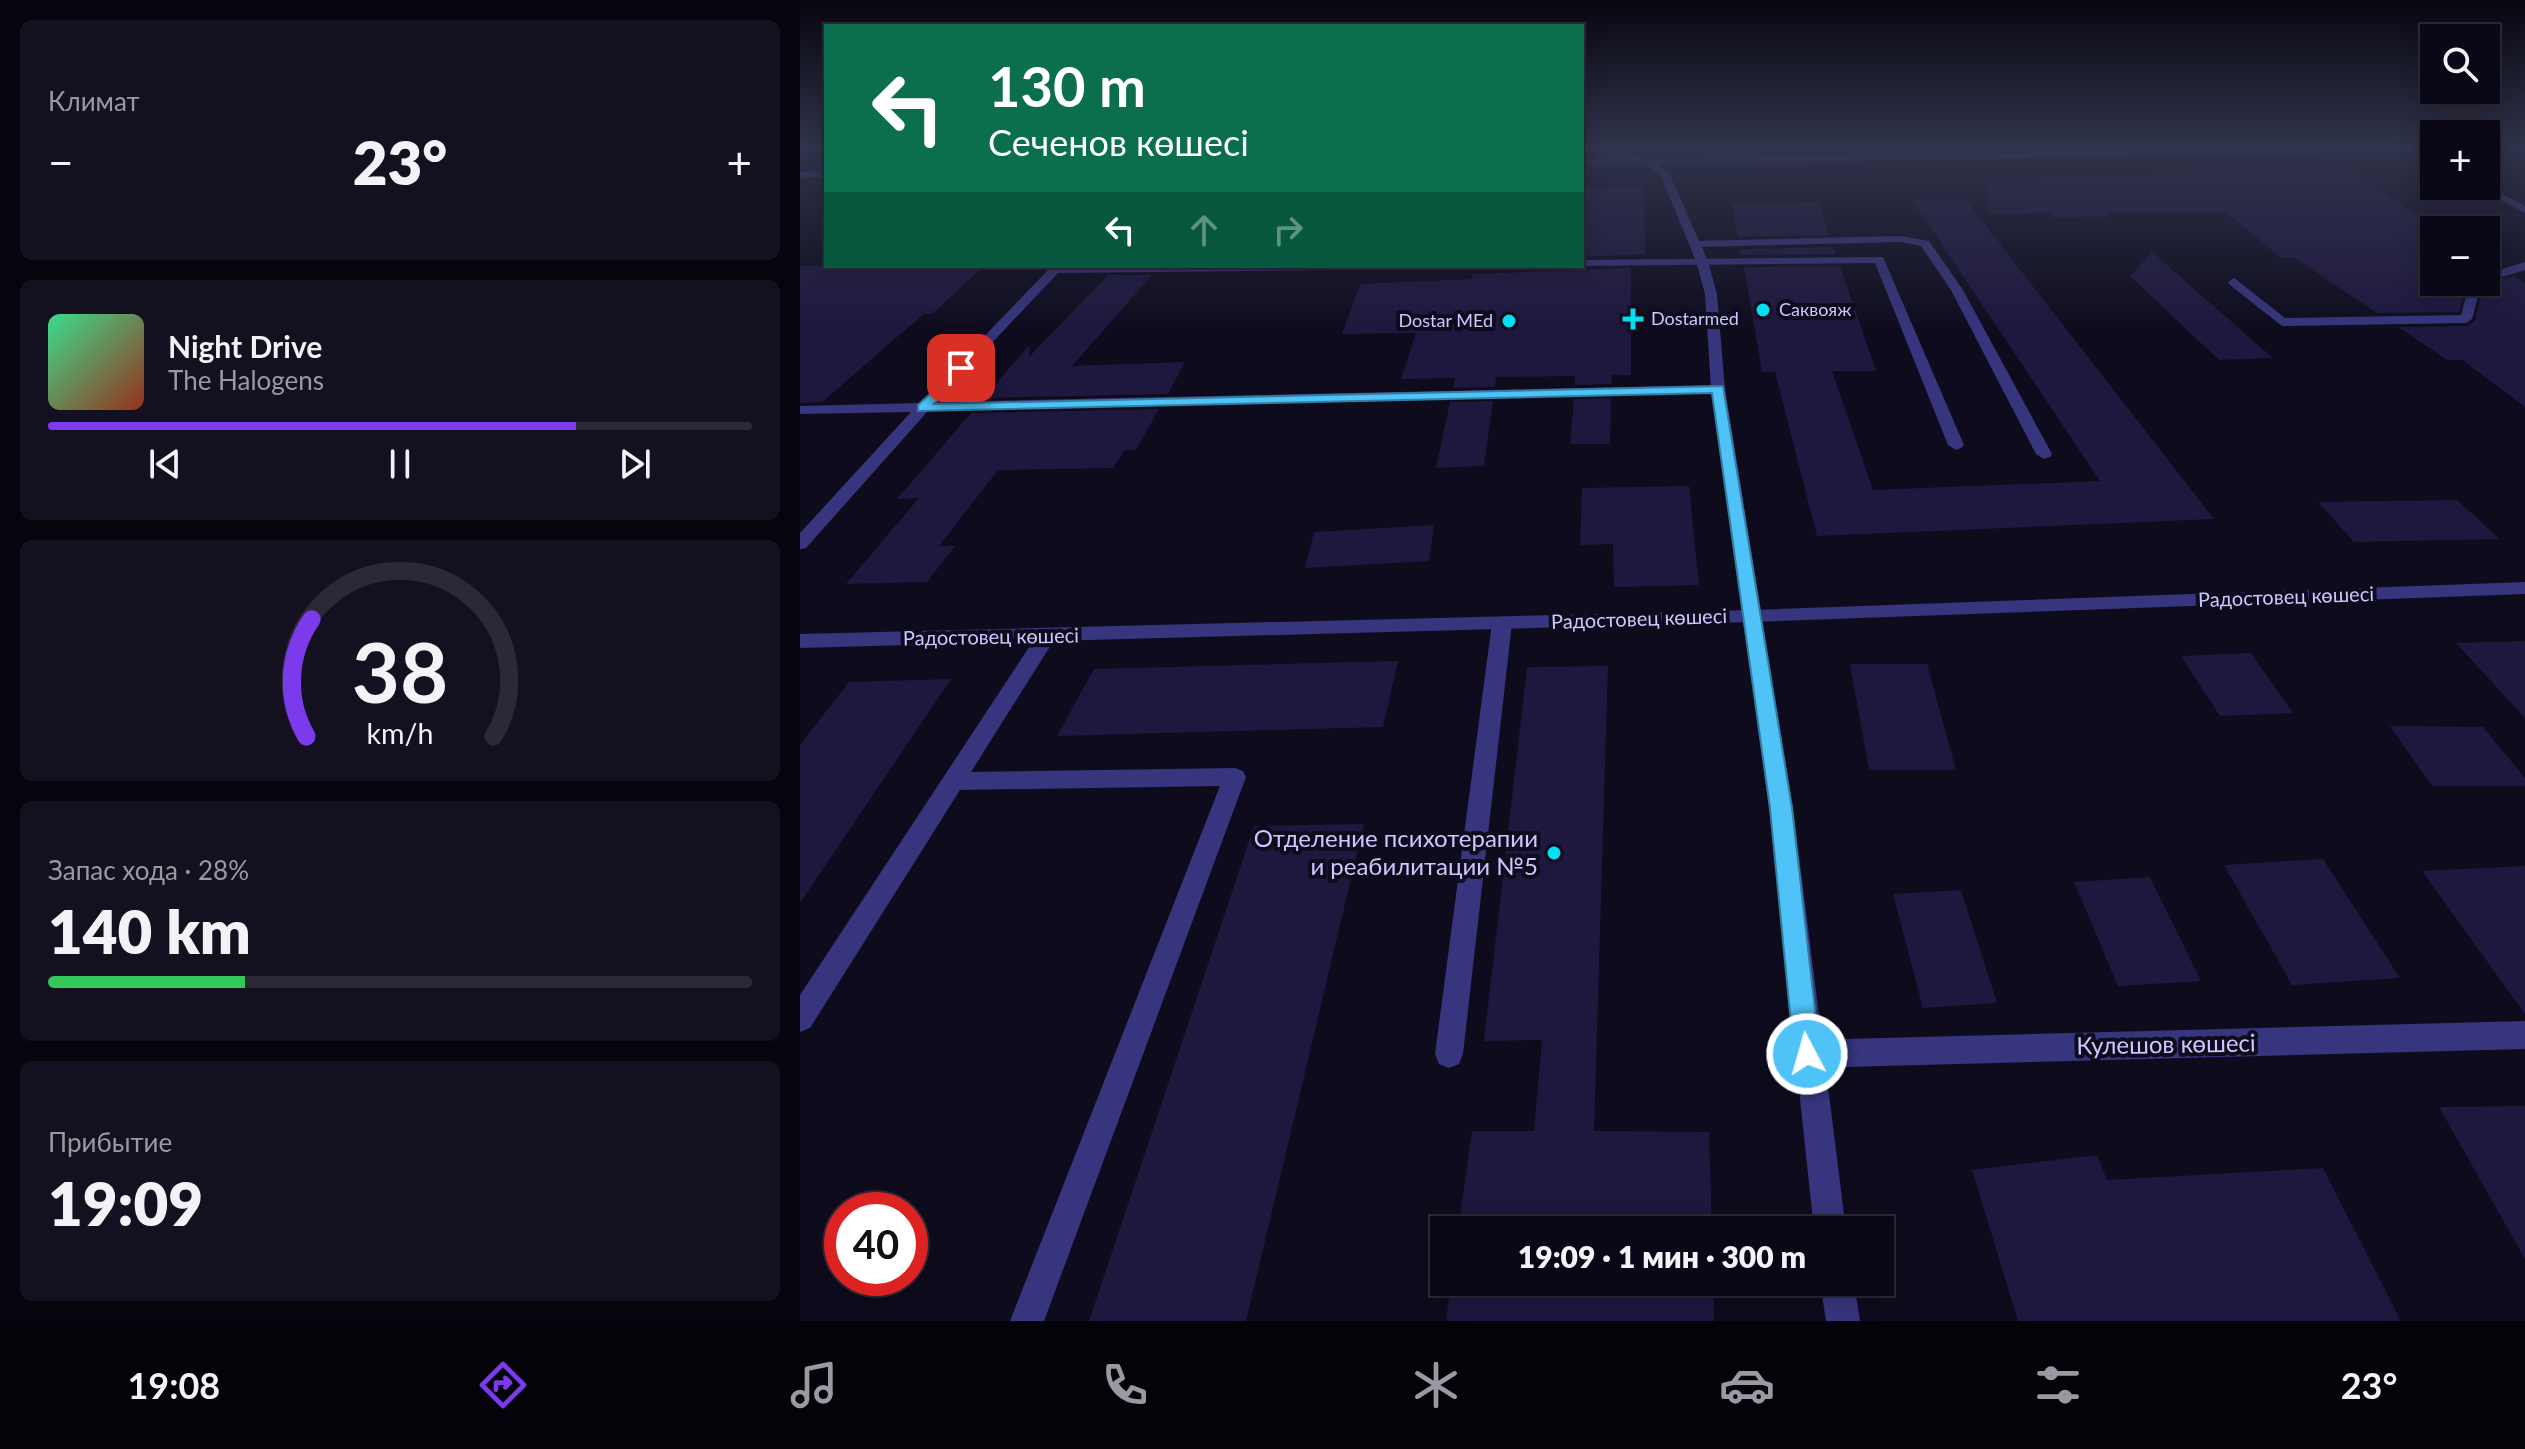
<!DOCTYPE html>
<html lang="ru">
<head>
<meta charset="utf-8">
<style>
	:root { --surface:#0a0816; --page:#13111f; --text:#f1f3f6; --muted:#999aa1; --line:#2a2935; --accent:#7c3aed }
	body { margin:0; font-family:Lato,sans-serif; background:var(--page); color:var(--text); height:100vh; display:flex; flex-direction:column; font-size:30px; white-space:nowrap }
	* { box-sizing:border-box; margin:0 }
	p { font-size:26px; color:var(--muted) }
	.icon { flex:none; width:44px; height:44px; fill:none; stroke:currentColor; stroke-width:2; stroke-linecap:round; stroke-linejoin:round }
	.map { position:relative; flex:1; overflow:hidden }
	.details { display:flex; flex-direction:column; gap:20px; padding:20px; background:#06040c; width:800px }
	.details>* { flex:none }
	.top-card { position:absolute; left:24px; top:24px; width:760px; height:244px; border-radius:0px; box-shadow:0 4px 20px #0003,0 0 0 2px var(--line); background:#0b6e4f; color:#fff; overflow:hidden }
	.tools { position:absolute; left:1620px; top:24px; display:grid; gap:16px }
	.tools a { display:grid; place-items:center; width:80px; height:80px; border-radius:0px; background:var(--surface); box-shadow:0 4px 20px #0003,0 0 0 2px var(--line); font-size:40px }
	.speed { position:absolute; left:24px; top:1192px; display:flex; gap:16px; font-size:40px; font-weight:700; text-align:center }
	.speed>* { display:grid; place-content:center; width:104px; height:104px; border-radius:50%; background:var(--surface); box-shadow:0 4px 20px #0003,0 0 0 2px var(--line); line-height:1 }
	.speed .limit { border:12px solid #d22; background:#fff; color:#111 }
	.pin { position:absolute; display:grid; place-items:center; width:68px; height:68px; color:#fff; margin:-34px; border-radius:16px; box-shadow:0 4px 12px #0006 }
	.me { position:absolute; width:88px; margin:-44px; rotate:354deg; stroke-linejoin:round; filter:drop-shadow(0 0 6px #0008) }
	.turn { display:flex; align-items:center; gap:28px; height:168px; padding:0 32px; font-size:36px }
	.turn .icon { width:104px; height:104px; stroke-width:2.5 }
	.turn b { display:block; font-size:56px; line-height:68px }
	.lanes { display:flex; align-items:center; height:76px; padding:0 32px; background:#0003; justify-content:center; gap:40px; direction:ltr }
	.lanes .off { opacity:.35 }
	.big { font-size:60px; font-weight:800; line-height:1.1 }
	.details .widget { flex:1; display:flex; flex-direction:column; justify-content:center; gap:12px; min-width:0; padding:0 28px; border-radius:12px; background:var(--page) }
	.details .dial { align-items:center; gap:0 }
	.dial svg { height:208px; overflow:visible; fill:none; stroke:var(--line); stroke-width:7; stroke-linecap:round; text-anchor:middle }
	.dial text { fill:var(--text); stroke:none }
	.song { display:flex; align-items:center; gap:24px }
	.cover { width:96px; height:96px; border-radius:12px; background:linear-gradient(135deg,hsl(150 70% 55%),hsl(10 70% 35%)) }
	.played { height:8px; border-radius:4px; background:linear-gradient(90deg,var(--accent) 75%,var(--line) 75%) }
	.keys { display:flex; justify-content:space-around; direction:ltr }
	.heat { display:flex; justify-content:space-between; align-items:center; font-size:44px; direction:ltr }
	.charge { height:12px; border-radius:6px; background:linear-gradient(90deg,#34c759 28%,var(--line) 0) }
	.trip { position:absolute; left:630px; top:1216px; width:464px; height:80px; border-radius:0px; background:var(--surface); box-shadow:0 4px 20px #0003,0 0 0 2px var(--line); font-weight:800; line-height:80px; text-align:center }
	.menu { display:flex; height:128px; justify-content:space-around; align-items:center; background:#040309; color:var(--muted) }
	.menu .icon { width:56px; height:56px }
	.menu .active { color:var(--accent) }
	.menu b { font-size:36px; color:var(--text) }
	main { display:flex; flex:1; min-height:0 }
	.map>svg:first-child { display:block }
	.building { fill:#1e173e }
	.lines { fill:none; stroke-linecap:round; stroke-linejoin:round }
	.service { fill:#36357d; fill-rule:evenodd }
	.minor { fill:#36357d; fill-rule:evenodd }
	.tertiary { fill:#36357d; fill-rule:evenodd }
	.route { fill:#4fc3f7; stroke:#337fa1; stroke-width:2 }
	.poi-dot { fill:#00e0f2; stroke:#0e0b1d; stroke-width:3 }
	.labels { text-anchor:middle; stroke-width:8; stroke-linejoin:round; paint-order:stroke }
	.far-poi-label { font-size:18px; fill:#ccc7ff; stroke:#0e0b1d; text-anchor:start }
	.street-label { font-size:20px; fill:#ccc7ff; stroke:#0e0b1d }
	.near-poi-label { font-size:24px; fill:#ccc7ff; stroke:#0e0b1d; text-anchor:end }
	.near-street-label { font-size:24px; fill:#ccc7ff; stroke:#0e0b1d }
</style>
</head>
<body>
<main>
<section class="details">
<div class="widget"><p>Климат</p>
<div class="heat"><a>−</a><b class="big">23°</b><a>+</a></div>
</div>
<div class="widget">
<div class="song"><i class="cover"></i><div><b>Night Drive</b><p>The Halogens</p></div></div>
<div class="played"></div>
<div class="keys"><svg class="icon" aria-label="previous" viewBox="0 0 24 24"><path d="M18 5L8 12l10 7zM5 5v14"/></svg><svg class="icon" aria-label="pause" viewBox="0 0 24 24"><path d="M8 5v14M16 5v14"/></svg><svg class="icon" aria-label="next" viewBox="0 0 24 24"><path d="M6 5l10 7-10 7zM19 5v14"/></svg></div>
</div>
<div class="widget dial"><svg viewBox="0 0 100 80">
<path d="M14 69A42 42 0 1 1 86 69"/>
<path d="M14 69A42 42 0 0 1 16 24" stroke="#7c3aed"/>
<text x="50" y="56" font-size="32" font-weight="700">38</text>
<text x="50" y="72" font-size="11">km/h</text>
</svg></div>
<div class="widget"><p>Запас хода · 28%</p><b class="big">140 km</b><div class="charge"></div></div>
<div class="widget"><p>Прибытие</p><b class="big">19:09</b></div>
</section>
<div class="map">
<svg width="1725" height="1321" viewBox="0 0 1725 1321">
	<rect width="100%" height="100%" fill="#0e0b1d"/>
	<!-- building -->
	<path class="building" d="M 1549,171 L 1641,230 L 1634,230 L 1634,282 L 1667,282 L 1659,312 L 1577,313 L 1495,258 L 1481,258 L 1426,212 L 1307,213 L 1311,216 L 1255,218 L 1252,213 L 1188,214 L 1188,179 Z
		M 844,186 L 845,254 L 782,257 L 782,188 Z
		M 1165,199 L 1414,519 L 1017,536 L 975,372 L 962,372 L 944,267 L 1040,266 L 1076,371 L 1032,371 L 1073,490 L 1300,481 L 1112,200 Z
		M 1018,202 L 1029,235 L 938,237 L 932,203 Z
		M 1033,247 L 1036,254 L 941,255 L 940,249 Z
		M 1352,252 L 1473,358 L 1419,360 L 1330,276 Z
		M 0,266 L 184,266 L 132,314 L 124,314 L 22,402 L 0,403 Z
		M 831,268 L 831,375 L 812,375 L 811,384 L 775,385 L 775,376 L 696,377 L 695,387 L 653,388 L 655,378 L 601,379 L 616,333 L 542,334 L 560,284 L 671,279 L 673,274 Z
		M 308,275 L 352,275 L 272,366 L 385,362 L 368,394 L 184,398 L 229,345 L 229,357 Z
		M 1714,276 L 1725,283 L 1725,407 L 1662,360 L 1647,360 L 1598,327 L 1668,326 L 1675,320 L 1684,284 Z
		M 811,398 L 810,444 L 770,444 L 774,399 Z
		M 693,401 L 684,466 L 636,468 L 650,402 Z
		M 359,409 L 336,450 L 325,450 L 313,468 L 198,470 L 139,546 L 155,546 L 127,582 L 46,584 L 119,498 L 97,499 L 171,413 Z
		M 889,486 L 899,585 L 814,587 L 813,544 L 780,545 L 782,488 Z
		M 1657,500 L 1700,539 L 1554,542 L 1518,502 Z
		M 634,525 L 629,561 L 505,568 L 514,532 Z
		M 1725,641 L 1725,718 L 1656,643 Z
		M 1451,653 L 1493,713 L 1420,716 L 1381,656 Z
		M 598,661 L 583,727 L 257,736 L 294,669 Z
		M 1050,664 L 1127,664 L 1156,770 L 1069,770 Z
		M 808,666 L 794,1131 L 909,1132 L 912,1230 L 658,1230 L 672,1131 L 734,1131 L 742,1040 L 684,1041 L 727,667 Z
		M 151,679 L 0,903 L 0,745 L 49,682 Z
		M 1590,726 L 1683,727 L 1725,778 L 1725,786 L 1632,786 Z
		M 564,824 L 446,1321 L 289,1321 L 454,826 Z
		M 1523,859 L 1600,978 L 1492,985 L 1424,865 Z
		M 1725,866 L 1725,1014 L 1622,871 Z
		M 1350,877 L 1401,981 L 1318,986 L 1274,882 Z
		M 1161,890 L 1197,1003 L 1123,1008 L 1093,894 Z
		M 1725,1106 L 1725,1259 L 1639,1107 Z
		M 1297,1155 L 1307,1180 L 1523,1168 L 1601,1321 L 1218,1321 L 1172,1170 Z
		M 651,1282 L 913,1282 L 914,1321 L 646,1321 Z"/>
	<g class="lines">
		<!-- service -->
		<path class="service" d="M 1100,236 L 1129,241 L 1163,290 L 1252,454 L 1250,457 L 1244,459 L 1236,454 L 1151,290 L 1121,246 L 1100,242 L 895,247 L 889,244 L 895,241 Z
			M 1083,257 L 1164,445 L 1161,448 L 1156,450 L 1148,445 L 1075,263 L 874,265 L 868,262 L 874,259 Z
			M 1725,262 L 1725,270 L 1686,282 L 1686,274 Z
			M 1434,278 L 1485,318 L 1661,315 L 1670,282 L 1682,282 L 1672,319 L 1666,323 L 1482,326 L 1430,285 L 1428,282 Z
			M 702,616 L 712,623 L 663,1054 L 659,1064 L 649,1068 L 639,1064 L 635,1054 L 692,623 Z
			M 246,630 L 256,637 L 171,772 L 435,768 L 443,771 L 446,777 L 244,1321 L 210,1321 L 420,786 L 160,790 L 10,1028 L 0,1032 L 0,995 L 239,632 Z"/>
		<!-- minor -->
		<path class="minor" d="M 874,259 L 878,260 L 878,264 L 874,265 L 782,266 L 780,266 L 782,260 Z
			M 252,266 L 537,266 L 531,270 L 258,273 L 136,402 L 918,385 L 925,389 L 918,393 L 128,411 L 6,548 L 0,549 L 0,533 L 111,412 L 0,414 L 0,406 L 120,403 Z
			M 1725,582 L 1725,594 L 952,622 L 0,648 L 0,634 L 952,610 Z
			M 1725,1021 L 1725,1049 L 1007,1068 L 997,1064 L 993,1054 L 997,1044 L 1007,1040 Z"/>
		<!-- tertiary -->
		<path class="tertiary" d="M 787,147 L 847,158 L 1634,147 L 1634,151 L 857,164 L 869,173 L 908,261 L 917,294 L 925,389 L 993,808 L 1046,1230 L 1014,1230 L 969,808 L 911,389 L 905,294 L 896,261 L 860,174 L 845,164 L 782,165 L 782,159 L 821,159 L 799,154 Z
			M 1686,147 L 1725,147 L 1725,150 L 1686,151 Z
			M 26,171 L 26,177 L 0,178 L 0,172 Z
			M 1686,185 L 1725,206 L 1725,213 L 1675,186 Z
			M 1020,1282 L 1054,1282 L 1060,1321 L 1026,1321 Z"/>
	</g>
	<!-- sky -->
	<linearGradient id="sky" x2="0" y2="1"><stop stop-color="#080610"/><stop offset="0.44" stop-color="#30344c"/><stop offset="1" stop-color="#30344c" stop-opacity="0"/></linearGradient>
	<rect width="1725" height="332" fill="url(#sky)"/>
	<!-- route -->
	<path class="route" d="M 161,365 L 167,368 L 134,404 L 923,386 L 992,808 L 1020,1054 L 1016,1063 L 1007,1066 L 998,1063 L 994,1054 L 970,808 L 912,393 L 118,411 L 118,405 Z"/>
	<!-- markers -->
	<g class="poi-dot">
		<circle cx="963" cy="310" r="8"/>
		<path d="M829 307h8v8h8v8h-8v8h-8v-8h-8v-8h8z"/>
		<circle cx="709" cy="321" r="8"/>
		<circle cx="754" cy="853" r="8"/>
	</g>
	<g class="labels">
		<!-- far-poi labels -->
		<g class="far-poi-label">
			<text x="979" y="316">Саквояж</text>
			<text x="851" y="325">Dostarmed</text>
			<text x="693" y="327" text-anchor="end">Dostar MEd</text>
		</g>
		<!-- street labels -->
		<g class="street-label">
			<text transform="translate(1486 597) rotate(-2)" y="7">Радостовец көшесі</text>
			<text transform="translate(839 619) rotate(-2)" y="7">Радостовец көшесі</text>
			<text transform="translate(191 637) rotate(-1)" y="7">Радостовец көшесі</text>
		</g>
		<!-- near-poi labels -->
		<g class="near-poi-label">
			<text x="738" y="847">Отделение психотерапии<tspan x="738" dy="28">и реабилитации №5</tspan></text>
		</g>
		<!-- near-street labels -->
		<g class="near-street-label">
			<text transform="translate(1366 1045) rotate(-1)" y="8">Кулешов көшесі</text>
		</g>
	</g>
</svg>
<div class="tools">
<a><svg class="icon" aria-label="search" viewBox="0 0 24 24"><circle cx="10" cy="10" r="6"/><path d="M15 15l6 6"/></svg></a>
<a>+</a>
<a>−</a>
</div>
<div class="speed"><div class="limit">40</div></div>
<div class="pin" style="left:161px;top:368px;background:#d93025"><svg class="icon" aria-label="arrive" viewBox="0 0 24 24"><path d="M6 21V4h12l-3 4 3 4H6"/></svg></div>
<svg class="me" style="left:1007px;top:1054px" viewBox="-20 -20 40 40"><circle r="17" fill="#4fc3f7" stroke="#fff" stroke-width="3"/><path d="M0-11L8 9 0 5-8 9z" fill="#fff"/></svg>
<div class="trip">19:09 · 1 мин · 300 m</div>
<div class="top-card">
<div class="turn"><svg class="icon" aria-label="left" viewBox="0 0 24 24"><path d="M17 20v-9H6M10 6l-5 5 5 5"/></svg><div><b>130 m</b>Сеченов көшесі</div></div>
<div class="lanes"><svg class="icon" aria-label="left" viewBox="0 0 24 24"><path d="M17 20v-9H6M10 6l-5 5 5 5"/></svg><svg class="icon off" aria-label="ahead" viewBox="0 0 24 24"><path d="M12 20V5M6 11l6-6 6 6"/></svg><svg class="icon off" aria-label="right" viewBox="0 0 24 24"><path d="M7 20v-9h11M14 6l5 5-5 5"/></svg></div>
</div>
</div>
</main>
<nav class="menu">
<b>19:08</b>
<svg class="icon active" aria-label="directions" viewBox="0 0 24 24"><path d="M12 3l9 9-9 9-9-9zM9 14v-3h6M13 9l2 2-2 2"/></svg>
<svg class="icon" aria-label="music" viewBox="0 0 24 24"><path d="M9 18V5l10-2v13"/><circle cx="6" cy="18" r="3"/><circle cx="16" cy="16" r="3"/></svg>
<svg class="icon" aria-label="phone" viewBox="0 0 24 24"><path d="M5 4h4l2 5-3 2q2 4 5 5l2-3 5 2v4C11 20 4 13 5 4z"/></svg>
<svg class="icon" aria-label="climate" viewBox="0 0 24 24"><path d="M12 3v18M4 7l16 10M4 17L20 7"/></svg>
<svg class="icon" aria-label="car" viewBox="0 0 24 24"><path d="M5 17H2v-5l4-1 3-4h7l3 4 3 1v5h-3M9 17h6M6 11h13"/><circle cx="7" cy="17" r="2"/><circle cx="17" cy="17" r="2"/></svg>
<svg class="icon" aria-label="filters" viewBox="0 0 24 24"><path d="M4 7h16M4 17h16"/><circle cx="9" cy="7" r="2"/><circle cx="15" cy="17" r="2"/></svg>
<b>23°</b>
</nav>
</body>
</html>
